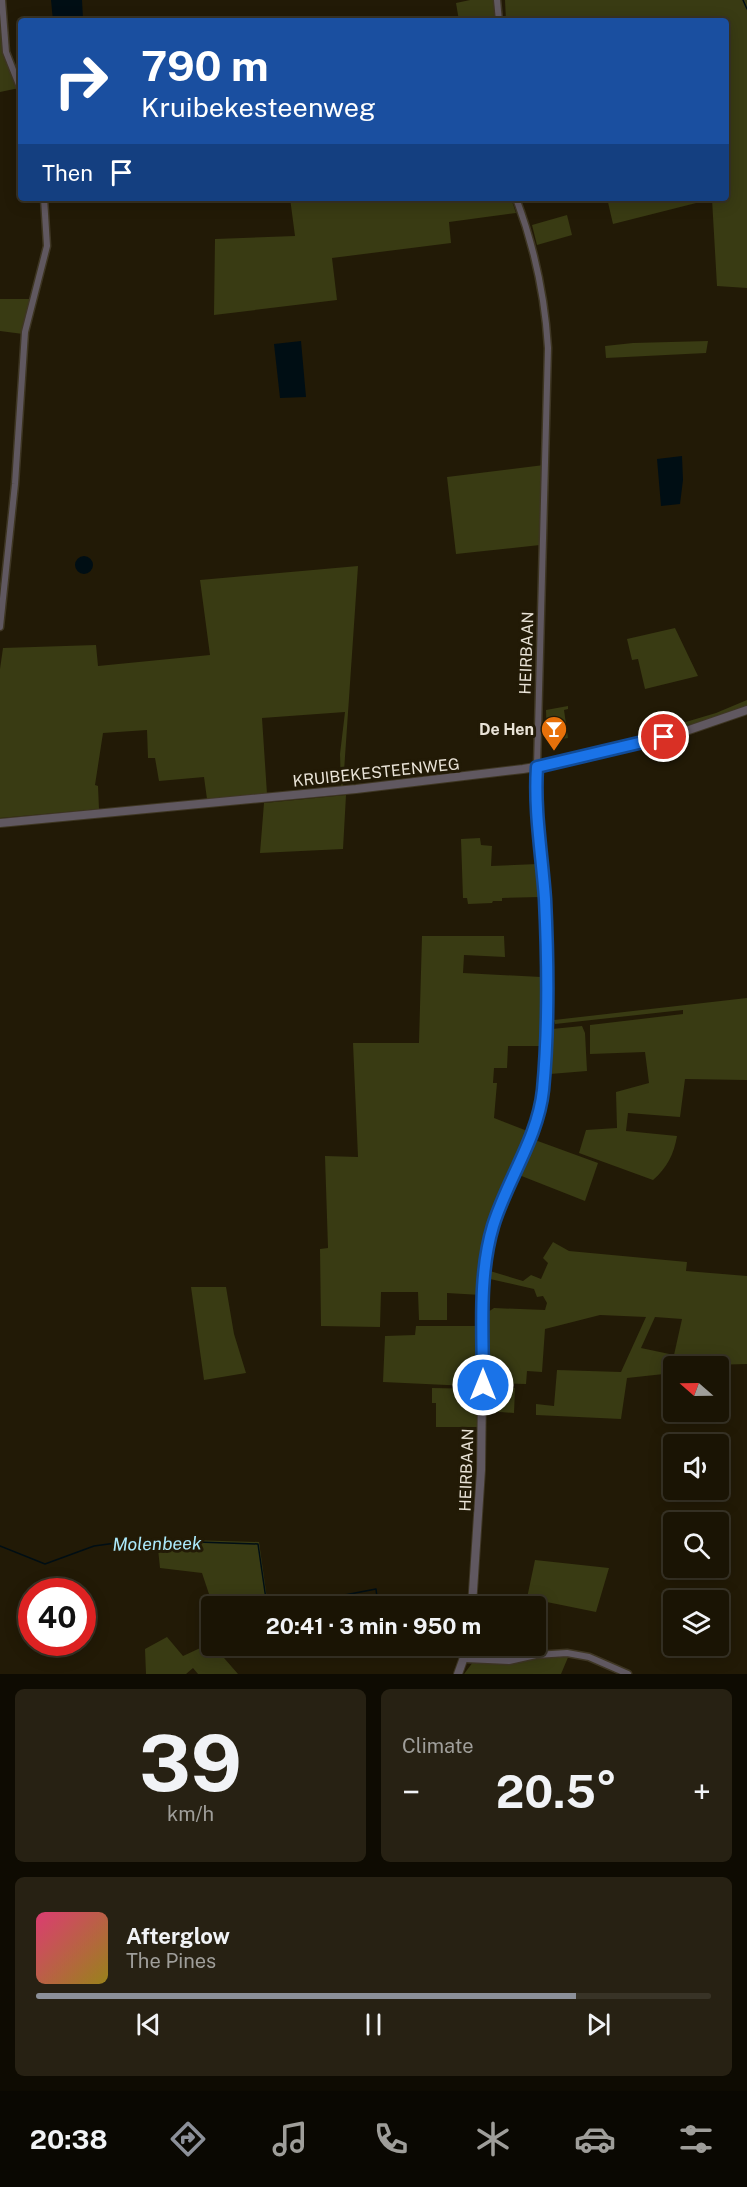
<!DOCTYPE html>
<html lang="en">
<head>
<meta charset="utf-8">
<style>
	:root { --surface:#1a1404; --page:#272113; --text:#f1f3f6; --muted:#9f9e9a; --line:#383326; --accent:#8c9099 }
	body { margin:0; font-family:"Public Sans",sans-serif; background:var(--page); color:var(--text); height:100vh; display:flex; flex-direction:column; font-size:22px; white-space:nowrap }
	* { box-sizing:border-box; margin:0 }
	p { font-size:20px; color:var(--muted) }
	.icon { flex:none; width:33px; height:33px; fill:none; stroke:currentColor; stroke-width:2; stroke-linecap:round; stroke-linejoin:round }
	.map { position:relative; height:1674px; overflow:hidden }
	.side { display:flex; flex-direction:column; gap:15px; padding:15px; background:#0e0b02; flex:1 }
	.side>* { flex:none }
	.hud { position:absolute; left:18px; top:18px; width:711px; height:183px; border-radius:6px; box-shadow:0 3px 15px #0003,0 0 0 2px var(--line); background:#1a4fa0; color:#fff; overflow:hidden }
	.needle { width:39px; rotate:290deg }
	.tools { position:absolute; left:663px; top:1356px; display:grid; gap:12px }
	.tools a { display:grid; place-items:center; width:66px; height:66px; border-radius:6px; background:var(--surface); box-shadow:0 3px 15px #0003,0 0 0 2px var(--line); font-size:30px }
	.speed { position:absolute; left:18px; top:1578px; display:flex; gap:12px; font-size:30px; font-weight:700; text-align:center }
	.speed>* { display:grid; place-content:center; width:78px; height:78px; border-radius:50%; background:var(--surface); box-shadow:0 3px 15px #0003,0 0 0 2px var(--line); line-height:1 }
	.speed .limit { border:9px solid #d22; background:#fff; color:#111 }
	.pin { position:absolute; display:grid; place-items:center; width:51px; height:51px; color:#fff; margin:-26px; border:3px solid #fff; border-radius:50%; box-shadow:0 2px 6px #0007 }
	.me { position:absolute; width:66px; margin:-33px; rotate:0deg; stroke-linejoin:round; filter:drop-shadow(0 0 4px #0008) }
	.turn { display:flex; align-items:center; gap:21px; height:126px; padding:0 24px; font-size:27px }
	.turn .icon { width:78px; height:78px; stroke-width:2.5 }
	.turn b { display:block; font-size:42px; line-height:51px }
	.then { display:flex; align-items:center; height:57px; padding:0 24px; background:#0003; gap:12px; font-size:22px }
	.big { font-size:45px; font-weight:700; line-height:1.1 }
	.side .tile { flex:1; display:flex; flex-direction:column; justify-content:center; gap:9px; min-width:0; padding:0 21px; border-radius:9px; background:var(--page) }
	.side .dial { align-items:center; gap:0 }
	.dial b { font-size:78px; line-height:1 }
	.song { display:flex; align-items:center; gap:18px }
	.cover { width:72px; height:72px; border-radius:9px; background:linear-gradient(135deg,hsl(340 70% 55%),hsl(50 70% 35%)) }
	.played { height:6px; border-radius:3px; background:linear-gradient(90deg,var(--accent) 80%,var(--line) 80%) }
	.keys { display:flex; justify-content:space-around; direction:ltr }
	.heat { display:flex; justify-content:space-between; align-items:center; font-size:33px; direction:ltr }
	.side .tiles { flex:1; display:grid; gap:15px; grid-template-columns:1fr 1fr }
	.tile:last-child { grid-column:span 2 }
	.trip { position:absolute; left:201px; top:1596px; width:345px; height:60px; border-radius:6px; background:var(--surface); box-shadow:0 3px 15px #0003,0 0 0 2px var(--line); font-weight:700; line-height:60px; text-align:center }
	.menu { display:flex; height:96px; justify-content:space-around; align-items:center; background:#0a0802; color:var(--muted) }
	.menu .icon { width:42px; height:42px }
	.menu .on { color:var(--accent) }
	.menu b { font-size:27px; color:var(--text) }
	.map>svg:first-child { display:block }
	.green { fill:#393b13; fill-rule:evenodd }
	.water { fill:#000e14 }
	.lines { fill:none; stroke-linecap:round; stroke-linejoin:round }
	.stream { stroke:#000e14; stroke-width:1.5 }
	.minor-casing { stroke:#3e3623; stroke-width:9 }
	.tertiary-casing { stroke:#3e3623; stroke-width:10 }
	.minor { stroke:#605860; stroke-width:6 }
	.tertiary { stroke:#605860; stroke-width:8 }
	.route-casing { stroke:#114b97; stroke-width:15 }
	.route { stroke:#1a73e8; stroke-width:10 }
	.labels { text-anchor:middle; stroke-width:6; stroke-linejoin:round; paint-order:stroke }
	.street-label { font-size:16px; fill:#e9e3d7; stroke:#221a06 }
	.poi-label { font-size:16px; font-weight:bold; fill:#e9e3d7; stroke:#221a06; text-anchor:end }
	.water-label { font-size:18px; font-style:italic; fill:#abe9fb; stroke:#221a06 }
</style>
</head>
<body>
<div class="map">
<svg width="747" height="1674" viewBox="0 0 747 1674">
	<rect width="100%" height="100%" fill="#221a06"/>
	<!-- green -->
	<path class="green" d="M 470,0 L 497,0 L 499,21 L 459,21 L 456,3 Z
		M 505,0 L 747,0 L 747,288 L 717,286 L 712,199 L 613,224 L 607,198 L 726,198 L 726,21 L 506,21 Z
		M 0,23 L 4,55 L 19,88 L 0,92 Z
		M 290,198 L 511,198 L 516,213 L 449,222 L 451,243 L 332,258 L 337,300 L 214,315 L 215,239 L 295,236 Z
		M 567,215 L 572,235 L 537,245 L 532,225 Z
		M 0,299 L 30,299 L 23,334 L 0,331 Z
		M 708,341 L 706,353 L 606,358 L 605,346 L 633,343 Z
		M 544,465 L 540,545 L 456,554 L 447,477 Z
		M 358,566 L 343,786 L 341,786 L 340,754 L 345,712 L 262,718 L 267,794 L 207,799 L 204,777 L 159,781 L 155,758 L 148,758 L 147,730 L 103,733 L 95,785 L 98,786 L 99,809 L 0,818 L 0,669 L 3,648 L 96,645 L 98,666 L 210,655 L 200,580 Z
		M 675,628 L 698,676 L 645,689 L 638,659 L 632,660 L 627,639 Z
		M 747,700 L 747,706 L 690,726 L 626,743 L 625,740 L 716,713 Z
		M 568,706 L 568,709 L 564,710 L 568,738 L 547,741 L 546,710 Z
		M 346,795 L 343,849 L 260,853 L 264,803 Z
		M 480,838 L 481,845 L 492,846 L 491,866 L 538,864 L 540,897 L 502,898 L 502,901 L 493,901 L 492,903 L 468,904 L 467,898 L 463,898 L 461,839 Z
		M 422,936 L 504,936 L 505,957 L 464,955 L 463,973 L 541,977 L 542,1046 L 508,1046 L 507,1068 L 494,1068 L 493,1083 L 497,1083 L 494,1118 L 530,1132 C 501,1190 485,1230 481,1295 L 447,1293 L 447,1320 L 419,1320 L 418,1292 L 381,1292 L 380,1327 L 321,1326 L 320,1249 L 328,1248 L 325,1156 L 358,1157 L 353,1043 L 419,1043 Z
		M 747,998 L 747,1080 L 685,1079 L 680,1117 L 628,1113 L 626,1131 L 677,1136 C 674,1154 667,1168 653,1180 L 579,1153 L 586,1130 L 617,1128 L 616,1092 L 649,1083 L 645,1052 L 590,1054 L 590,1025 L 683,1014 L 683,1010 L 555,1024 L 554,1020 Z
		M 582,1026 L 585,1033 L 587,1071 L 550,1074 L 552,1029 Z
		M 535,1140 L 598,1163 L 585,1201 L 519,1175 Z
		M 553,1242 L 569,1251 L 687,1262 L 686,1271 L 747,1276 L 747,1364 L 674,1366 L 673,1373 L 627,1378 L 621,1419 L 536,1415 L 536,1404 L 554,1406 L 557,1370 L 621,1372 L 646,1317 L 600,1315 L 545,1329 L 542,1372 L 527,1371 L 526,1384 L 487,1383 L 488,1312 L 494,1308 L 545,1310 L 547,1303 L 543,1296 L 537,1297 L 534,1289 L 490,1279 L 490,1271 L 523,1281 L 531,1275 L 541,1279 L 548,1263 L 543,1258 ZM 655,1317 L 682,1319 L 674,1355 L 641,1348 Z
		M 191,1287 L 226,1287 L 234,1334 L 246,1373 L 204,1380 Z
		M 416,1326 L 479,1326 L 480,1383 L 468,1386 L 383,1382 L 385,1336 L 415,1335 Z
		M 487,1387 L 515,1388 L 514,1413 L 487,1411 Z
		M 432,1388 L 480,1389 L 479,1427 L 436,1427 L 436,1403 L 432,1403 Z
		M 157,1539 L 259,1542 L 268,1606 L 213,1606 L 202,1573 L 160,1568 Z
		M 535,1560 L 609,1568 L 596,1612 L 527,1598 Z
		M 167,1637 L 183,1656 L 211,1643 L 238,1674 L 198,1674 L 193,1668 L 186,1674 L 146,1674 L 145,1649 Z
		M 569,1655 L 561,1674 L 464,1674 L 473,1662 Z"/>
	<!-- water -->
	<path class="water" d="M 51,0 L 82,0 L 83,19 L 53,21 Z
		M 301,341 L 306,397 L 280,398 L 274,344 Z
		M 682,456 L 683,480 L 680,504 L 661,506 L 657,459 Z
		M75 565a9 9 0 1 1 18 0a9 9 0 1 1-18 0Z"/>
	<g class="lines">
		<!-- stream -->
		<path class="stream" d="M 743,0 L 747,9
			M 0,1546 L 45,1564 L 94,1546 L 138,1540 L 258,1544 L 267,1606
			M 287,1606 L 376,1589 L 378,1606
			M 422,1606 L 463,1601"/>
		<!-- minor casing -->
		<g class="minor-casing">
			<path id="minor" d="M 2,0 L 6,52 L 21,90
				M 497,0 L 499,21
				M 516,198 C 534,246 545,297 548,348 L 537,767
				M 0,627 L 15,484 L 25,332 L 47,246 L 44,198
				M 466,1659 L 509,1661 L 536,1655 L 567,1653 L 589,1657 L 628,1674"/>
		</g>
		<!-- tertiary casing -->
		<g class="tertiary-casing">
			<path id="tertiary" d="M 0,823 L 356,789 L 523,769 L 564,762 L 683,732 L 747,710
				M 472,1606 L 481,1470 L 483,1313 L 488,1247 L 499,1208 L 538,1118 L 545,1061 L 545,899 L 535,791 L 537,767
				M 458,1674 L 468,1646"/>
		</g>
		<!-- minor -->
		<use href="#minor" class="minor"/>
		<!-- tertiary -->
		<use href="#tertiary" class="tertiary"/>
	</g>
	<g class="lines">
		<!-- route casing -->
		<g class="route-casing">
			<path id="route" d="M 483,1385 C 483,1333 478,1276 493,1226 C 507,1180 538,1138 543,1090 C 549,1027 548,961 545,899 C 542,855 534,811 537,767 L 664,737"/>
		</g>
		<!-- route -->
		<use href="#route" class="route"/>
	</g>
	<!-- icons -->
	<defs>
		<g id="bar-pin" transform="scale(1.35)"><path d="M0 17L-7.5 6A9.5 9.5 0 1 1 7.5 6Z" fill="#e8710a" stroke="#221a06"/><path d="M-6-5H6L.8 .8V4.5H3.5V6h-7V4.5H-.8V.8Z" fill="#fff"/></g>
	</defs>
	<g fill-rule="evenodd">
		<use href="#bar-pin" x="554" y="729"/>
	</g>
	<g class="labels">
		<!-- street labels -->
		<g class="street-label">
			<text transform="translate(526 653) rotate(-88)" y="6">HEIRBAAN</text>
			<text transform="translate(376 772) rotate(-6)" y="6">KRUIBEKESTEENWEG</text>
			<text transform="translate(466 1470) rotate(-88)" y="6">HEIRBAAN</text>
		</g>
		<!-- poi labels -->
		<g class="poi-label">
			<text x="534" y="735">De Hen</text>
		</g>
		<!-- water labels -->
		<g class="water-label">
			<text transform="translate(157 1544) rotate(-1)" y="6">Molenbeek</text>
		</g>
	</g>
</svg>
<div class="tools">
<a><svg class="needle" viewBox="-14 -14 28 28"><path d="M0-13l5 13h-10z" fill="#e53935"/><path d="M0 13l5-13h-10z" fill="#9f9e9a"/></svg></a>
<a><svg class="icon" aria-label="sound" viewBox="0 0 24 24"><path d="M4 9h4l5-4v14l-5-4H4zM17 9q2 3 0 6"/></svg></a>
<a><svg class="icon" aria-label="search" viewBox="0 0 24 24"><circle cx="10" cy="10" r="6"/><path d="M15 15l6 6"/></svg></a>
<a><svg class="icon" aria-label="layers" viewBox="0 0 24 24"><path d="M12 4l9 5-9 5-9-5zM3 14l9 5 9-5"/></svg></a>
</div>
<div class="speed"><div class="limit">40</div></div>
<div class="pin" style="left:664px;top:737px;background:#d93025"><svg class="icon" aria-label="arrive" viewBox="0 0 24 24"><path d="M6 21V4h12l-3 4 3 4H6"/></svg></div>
<svg class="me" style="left:483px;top:1385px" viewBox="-20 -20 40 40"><circle r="17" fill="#1a73e8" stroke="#fff" stroke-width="3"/><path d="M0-11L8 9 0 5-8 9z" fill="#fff"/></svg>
<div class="trip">20:41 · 3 min · 950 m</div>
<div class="hud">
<div class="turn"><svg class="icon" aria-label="right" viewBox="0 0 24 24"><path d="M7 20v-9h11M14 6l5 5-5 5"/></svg><div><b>790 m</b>Kruibekesteenweg</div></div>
<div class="then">Then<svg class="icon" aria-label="arrive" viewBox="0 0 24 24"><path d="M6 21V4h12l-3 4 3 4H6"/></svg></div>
</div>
</div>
<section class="side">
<div class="tiles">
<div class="tile dial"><b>39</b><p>km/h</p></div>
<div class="tile"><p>Climate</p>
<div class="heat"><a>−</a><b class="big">20.5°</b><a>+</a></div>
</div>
<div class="tile">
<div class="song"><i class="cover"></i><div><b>Afterglow</b><p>The Pines</p></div></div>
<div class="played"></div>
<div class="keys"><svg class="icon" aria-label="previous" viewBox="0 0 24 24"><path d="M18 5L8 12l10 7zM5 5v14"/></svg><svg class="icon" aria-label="pause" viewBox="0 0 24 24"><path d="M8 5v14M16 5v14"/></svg><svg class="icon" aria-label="next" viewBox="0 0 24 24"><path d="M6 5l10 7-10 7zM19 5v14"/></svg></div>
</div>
</div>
</section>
<nav class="menu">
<b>20:38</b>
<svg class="icon on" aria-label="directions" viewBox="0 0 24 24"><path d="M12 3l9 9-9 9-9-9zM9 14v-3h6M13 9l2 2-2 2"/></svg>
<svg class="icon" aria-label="music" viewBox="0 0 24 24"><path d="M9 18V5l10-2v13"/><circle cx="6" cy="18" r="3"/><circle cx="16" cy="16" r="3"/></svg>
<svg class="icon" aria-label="phone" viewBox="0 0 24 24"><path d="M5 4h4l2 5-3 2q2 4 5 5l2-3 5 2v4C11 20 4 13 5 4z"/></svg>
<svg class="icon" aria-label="climate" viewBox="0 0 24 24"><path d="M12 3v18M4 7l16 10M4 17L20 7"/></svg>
<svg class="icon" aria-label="car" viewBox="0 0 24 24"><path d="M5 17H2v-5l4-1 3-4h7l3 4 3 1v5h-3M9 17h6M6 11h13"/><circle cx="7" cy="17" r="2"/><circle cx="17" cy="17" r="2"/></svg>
<svg class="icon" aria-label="filters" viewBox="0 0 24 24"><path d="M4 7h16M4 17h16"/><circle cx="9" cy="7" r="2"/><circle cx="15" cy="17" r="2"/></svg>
</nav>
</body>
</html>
